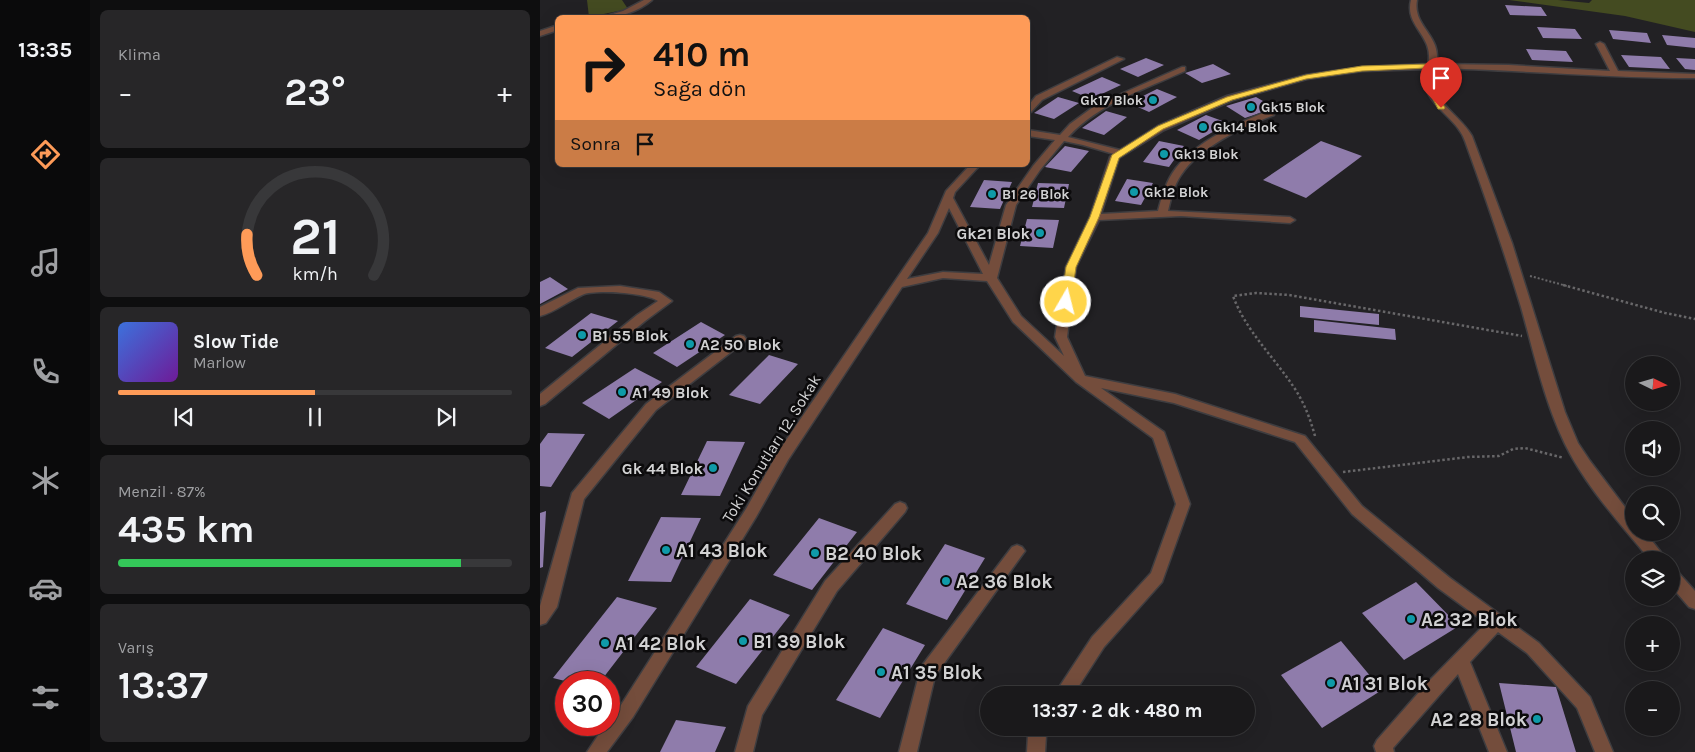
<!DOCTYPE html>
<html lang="tr">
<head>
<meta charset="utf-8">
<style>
	:root { --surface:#1a191b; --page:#272628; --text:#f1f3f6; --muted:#9fa0a3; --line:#38383a; --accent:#fe9b58 }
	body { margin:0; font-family:Karla,sans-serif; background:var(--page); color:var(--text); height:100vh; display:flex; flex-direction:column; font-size:19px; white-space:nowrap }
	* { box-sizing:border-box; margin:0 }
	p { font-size:16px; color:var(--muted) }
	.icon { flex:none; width:28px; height:28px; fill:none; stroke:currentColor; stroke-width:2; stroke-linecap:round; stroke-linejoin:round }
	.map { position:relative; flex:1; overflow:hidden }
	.drawer { display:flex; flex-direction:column; gap:10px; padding:10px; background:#0e0e0f; width:450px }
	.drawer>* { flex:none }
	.hud { position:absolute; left:15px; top:15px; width:475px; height:152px; border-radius:8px; box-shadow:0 5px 20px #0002,0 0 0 1px var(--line); background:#fe9b58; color:#111; overflow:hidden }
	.needle { width:32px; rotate:95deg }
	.controls { position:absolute; left:1085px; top:356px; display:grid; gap:10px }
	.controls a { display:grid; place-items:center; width:55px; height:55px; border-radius:50%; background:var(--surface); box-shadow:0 5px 20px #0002,0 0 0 1px var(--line); font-size:25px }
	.speed { position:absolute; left:15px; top:671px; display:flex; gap:10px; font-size:25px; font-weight:700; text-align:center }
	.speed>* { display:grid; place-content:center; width:65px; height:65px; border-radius:50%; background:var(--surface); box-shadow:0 5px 20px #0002,0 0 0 1px var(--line); line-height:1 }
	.speed .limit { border:8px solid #d22; background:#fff; color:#111 }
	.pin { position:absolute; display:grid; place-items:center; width:42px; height:42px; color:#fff; margin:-51px -21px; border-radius:50% 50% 50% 0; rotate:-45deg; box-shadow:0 0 5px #0007 }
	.pin .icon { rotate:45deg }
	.me { position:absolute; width:55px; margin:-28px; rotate:8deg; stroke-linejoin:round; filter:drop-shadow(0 0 4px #0008) }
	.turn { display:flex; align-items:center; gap:18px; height:105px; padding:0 15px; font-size:22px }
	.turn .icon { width:65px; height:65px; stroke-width:2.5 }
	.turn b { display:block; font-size:35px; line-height:42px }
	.then { display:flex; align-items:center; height:48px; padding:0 15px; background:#0003; gap:10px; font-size:19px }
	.big { font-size:38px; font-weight:700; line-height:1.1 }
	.drawer .card { flex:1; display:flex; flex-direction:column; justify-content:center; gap:8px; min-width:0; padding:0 18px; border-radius:8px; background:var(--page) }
	.drawer .dial { align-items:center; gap:0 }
	.dial svg { height:130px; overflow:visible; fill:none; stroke:var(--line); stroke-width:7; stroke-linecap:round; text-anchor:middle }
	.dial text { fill:var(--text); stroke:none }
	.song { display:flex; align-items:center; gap:15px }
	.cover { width:60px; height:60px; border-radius:8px; background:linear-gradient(135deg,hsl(220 70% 55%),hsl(280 70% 35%)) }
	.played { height:5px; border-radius:2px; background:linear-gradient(90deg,var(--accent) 50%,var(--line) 50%) }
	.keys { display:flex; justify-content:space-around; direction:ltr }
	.heat { display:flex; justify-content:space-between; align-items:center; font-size:28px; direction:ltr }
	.charge { height:8px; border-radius:4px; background:linear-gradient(90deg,#34c759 87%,var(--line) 0) }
	.trip { position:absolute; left:440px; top:686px; width:275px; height:50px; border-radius:25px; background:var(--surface); box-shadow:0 5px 20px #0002,0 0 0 1px var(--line); font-weight:700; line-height:50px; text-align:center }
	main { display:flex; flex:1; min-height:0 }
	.tab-bar { display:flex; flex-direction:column; width:90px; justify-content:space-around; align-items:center; background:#0a0a0b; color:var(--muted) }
	.tab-bar .icon { width:35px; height:35px }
	.tab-bar .active { color:var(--accent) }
	.tab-bar b { font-size:22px; color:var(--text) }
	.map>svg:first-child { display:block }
	.green { fill:#444b21 }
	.building { fill:#8f7cab }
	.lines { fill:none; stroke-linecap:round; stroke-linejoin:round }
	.minor-casing { stroke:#3e3d40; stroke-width:3 }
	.path-far1 { stroke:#686769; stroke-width:2; stroke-dasharray:2 2; stroke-linecap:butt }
	.path { stroke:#686769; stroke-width:2.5; stroke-dasharray:2.5 2.5; stroke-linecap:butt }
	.minor { fill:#744d3c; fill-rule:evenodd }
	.route { fill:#ffd54a; stroke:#a68a30 }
	.culture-dot { fill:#0f9aa8; stroke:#0c0b0c; stroke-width:2 }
	.labels { text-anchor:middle; stroke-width:5; stroke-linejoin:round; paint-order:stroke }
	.far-poi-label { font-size:14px; font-weight:bold; fill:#d2d2d3; stroke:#0c0b0c; text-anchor:start }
	.poi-label { font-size:16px; font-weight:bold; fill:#d2d2d3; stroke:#0c0b0c; text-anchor:start }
	.street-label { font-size:16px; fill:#d2d2d3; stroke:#0c0b0c }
	.near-poi-label { font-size:19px; font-weight:bold; fill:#d2d2d3; stroke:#0c0b0c; text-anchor:start }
</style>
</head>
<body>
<main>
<nav class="tab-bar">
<b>13:35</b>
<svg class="icon active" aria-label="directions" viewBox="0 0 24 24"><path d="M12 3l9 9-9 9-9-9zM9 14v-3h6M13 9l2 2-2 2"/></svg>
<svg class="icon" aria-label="music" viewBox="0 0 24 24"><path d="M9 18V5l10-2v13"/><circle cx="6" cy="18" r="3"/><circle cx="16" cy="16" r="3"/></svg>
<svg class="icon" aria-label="phone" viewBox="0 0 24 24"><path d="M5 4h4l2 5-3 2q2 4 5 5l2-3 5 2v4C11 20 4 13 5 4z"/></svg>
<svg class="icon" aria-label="climate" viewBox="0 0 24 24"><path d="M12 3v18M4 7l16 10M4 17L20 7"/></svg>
<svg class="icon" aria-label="car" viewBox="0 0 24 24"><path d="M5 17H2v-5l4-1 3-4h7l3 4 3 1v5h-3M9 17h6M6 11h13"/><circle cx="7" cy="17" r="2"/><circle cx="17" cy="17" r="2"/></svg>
<svg class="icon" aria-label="filters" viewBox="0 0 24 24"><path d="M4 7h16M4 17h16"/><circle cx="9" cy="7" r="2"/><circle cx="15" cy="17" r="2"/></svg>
</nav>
<section class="drawer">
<div class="card"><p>Klima</p>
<div class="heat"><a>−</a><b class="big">23°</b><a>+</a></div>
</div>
<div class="card dial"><svg viewBox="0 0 100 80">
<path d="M14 69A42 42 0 1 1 86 69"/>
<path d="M14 69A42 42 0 0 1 8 44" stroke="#fe9b58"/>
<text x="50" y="56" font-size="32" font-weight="700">21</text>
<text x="50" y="72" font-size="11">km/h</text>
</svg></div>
<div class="card">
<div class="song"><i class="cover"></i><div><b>Slow Tide</b><p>Marlow</p></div></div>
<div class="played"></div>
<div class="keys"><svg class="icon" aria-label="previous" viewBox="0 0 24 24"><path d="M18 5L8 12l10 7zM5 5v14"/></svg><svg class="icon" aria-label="pause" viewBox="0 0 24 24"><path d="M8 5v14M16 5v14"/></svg><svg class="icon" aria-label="next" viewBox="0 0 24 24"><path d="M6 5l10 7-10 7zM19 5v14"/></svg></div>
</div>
<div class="card"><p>Menzil · 87%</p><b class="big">435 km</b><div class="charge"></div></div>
<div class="card"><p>Varış</p><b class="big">13:37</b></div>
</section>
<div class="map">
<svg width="1155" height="752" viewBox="0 0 1155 752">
	<rect width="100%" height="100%" fill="#222124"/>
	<!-- green -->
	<path class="green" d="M 47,0 L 82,0 L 88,9 L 49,17 Z
		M 969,0 L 1018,0 L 1049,3 L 1052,0 L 1155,0 L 1155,32 L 1085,16 Z"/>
	<!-- building -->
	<path class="building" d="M 965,5 L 1001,7 L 1007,16 L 970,15 Z
		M 997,27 L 1035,29 L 1042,39 L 1003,38 Z
		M 1069,30 L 1107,33 L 1111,43 L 1073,39 Z
		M 1122,35 L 1155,38 L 1155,48 L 1127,45 Z
		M 986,49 L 1026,51 L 1033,62 L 992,60 Z
		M 1081,55 L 1121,57 L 1130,69 L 1089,67 Z
		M 606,58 L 624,65 L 598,77 L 580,69 Z
		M 1136,58 L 1155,59 L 1155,70 L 1145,69 Z
		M 673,64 L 691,74 L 662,83 L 645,73 Z
		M 562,77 L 581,85 L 551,99 L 532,91 Z
		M 617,89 L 637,97 L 609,112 L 589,103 Z
		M 518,97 L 539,103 L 514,119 L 494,113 Z
		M 716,97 L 735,108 L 705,118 L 686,106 Z
		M 566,111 L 587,117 L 564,135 L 542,128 Z
		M 666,115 L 688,123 L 659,140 L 637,130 Z
		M 619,141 L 644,146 L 629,167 L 603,162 Z
		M 781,141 L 822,156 L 766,198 L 723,180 Z
		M 525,146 L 549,151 L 531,172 L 505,167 Z
		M 587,179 L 613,183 L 601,205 L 575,201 Z
		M 444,180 L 472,182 L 460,209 L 430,207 Z
		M 498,183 L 529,184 L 524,208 L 492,207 Z
		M 487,219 L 519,220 L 513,248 L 480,246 Z
		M 10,277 L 28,289 L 0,304 L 0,282 Z
		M 760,306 L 839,314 L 839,325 L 760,317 Z
		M 51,313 L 78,321 L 32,357 L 5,348 Z
		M 774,320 L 855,329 L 856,340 L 774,332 Z
		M 161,322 L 185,335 L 137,367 L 113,353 Z
		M 229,355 L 258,364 L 220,404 L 189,395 Z
		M 95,368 L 122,382 L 69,419 L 42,403 Z
		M 8,433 L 45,434 L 11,487 L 0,486 L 0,444 Z
		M 167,441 L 205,442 L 180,496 L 141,495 Z
		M 6,511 L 3,567 L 0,568 L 0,513 Z
		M 121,517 L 161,518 L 131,582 L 88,581 Z
		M 279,518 L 317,532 L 272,590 L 233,575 Z
		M 405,544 L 445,558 L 407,620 L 366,604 Z
		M 876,582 L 919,626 L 864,660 L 822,613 Z
		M 77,597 L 117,608 L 60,682 L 29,682 L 13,678 Z
		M 210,599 L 250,615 L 196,684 L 156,667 Z
		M 343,628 L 385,645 L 340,718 L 296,700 Z
		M 801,641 L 842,690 L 782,728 L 741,675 Z
		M 959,683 L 1016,687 L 1036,752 L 976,752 Z
		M 136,720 L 186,727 L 175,752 L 120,752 Z"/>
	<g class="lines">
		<!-- minor casing -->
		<g class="minor-casing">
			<path id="minor" d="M 104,0 L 112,0 C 98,12 78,18 60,18 L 83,11 Z
				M 871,0 L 877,0 C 872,27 903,36 896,64 L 969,65 L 1070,71 L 1056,44 L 1060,42 L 1064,44 L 1078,71 L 1155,74 L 1155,78 C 1068,78 981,70 894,68 C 886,100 919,113 932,136 L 972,243 L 1025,412 L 1038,443 L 1050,461 L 1094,519 L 1094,532 L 1105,532 L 1127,560 L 1110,560 C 1080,523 1046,487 1025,444 C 1004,401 994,353 981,307 C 964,251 945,196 925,141 C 916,114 877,103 886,69 L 822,71 L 767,79 L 693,100 L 624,130 L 579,158 L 561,214 L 618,211 C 622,196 626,181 636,168 C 657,141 696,124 728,111 L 734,111 L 734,115 C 705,126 659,147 641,175 C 634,185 631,198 628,211 L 750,217 L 755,220 L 750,223 L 641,216 L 559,220 L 536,267 L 527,337 L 545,376 L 635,394 L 765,436 L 822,506 L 910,578 L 999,643 L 1050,697 L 1073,752 L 1055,752 L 1037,708 L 987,653 L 958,632 L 930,662 L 967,752 L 949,752 L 918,674 L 853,748 L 854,752 L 836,752 L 834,746 L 837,740 L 888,682 L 946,623 L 898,588 L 812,514 L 755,442 L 634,403 L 561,388 L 624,432 L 650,504 L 622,582 L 564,647 L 533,695 L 514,695 L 552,637 L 611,573 L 636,504 L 613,438 L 536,382 L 473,322 L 447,281 L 403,278 L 362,287 L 248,460 L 216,517 L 93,717 L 67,752 L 47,752 L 65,725 L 69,725 L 69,721 L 81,705 L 206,509 L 238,452 L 388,233 L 406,191 L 430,165 L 440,165 L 415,192 L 413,198 L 449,265 L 466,205 L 493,166 L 515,140 L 488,136 L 488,130 L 520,135 L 530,124 L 556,105 L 642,67 L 645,67 L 645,71 C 605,89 558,104 528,137 L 580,150 L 618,126 L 687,96 L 766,75 L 822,67 L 888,64 C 895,36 864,27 871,0 ZM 524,141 L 543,145 L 574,154 L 570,157 L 550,217 L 526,267 L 515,337 L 524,356 L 481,316 L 457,278 L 476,205 L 500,170 ZM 409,208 L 443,274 L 403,272 L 367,279 L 398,233 Z
				M 18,25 L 18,30 L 0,36 L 0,31 Z
				M 577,57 L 584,59 L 502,100 L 491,112 L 488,112 L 488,106 L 496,96 Z
				M 80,286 L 119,292 L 132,301 L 105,321 L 5,404 L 0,406 L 0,394 L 97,315 L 118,301 C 106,293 55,289 42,295 C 28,301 15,312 0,316 L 0,307 L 38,288 Z
				M 200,335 L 204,336 L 206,339 L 204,342 L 116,410 L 44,499 L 17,607 L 6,623 L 0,625 L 0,606 L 32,493 L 106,404 L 196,336 Z
				M 360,502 L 365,504 L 367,508 L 365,512 L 297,591 L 222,715 L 213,752 L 195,752 L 208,706 L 285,581 L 355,504 Z
				M 477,545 L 482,547 L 485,551 L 482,555 L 395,676 L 377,752 L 359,752 L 381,667 L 472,547 Z
				M 1131,569 L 1136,570 L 1155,591 L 1155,609 L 1149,607 L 1131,586 Z
				M 491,728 L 510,728 L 506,736 L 505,752 L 487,752 L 488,734 Z"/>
		</g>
		<!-- path-far1 -->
		<path class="path-far1" d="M 990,276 L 1027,286"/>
		<!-- path -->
		<path class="path" d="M 1023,285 L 1125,313 L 1155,319
			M 775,436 C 770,418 764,402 753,386 C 733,356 706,331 693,296 L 716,293 L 749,295 L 982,336
			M 803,472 L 928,457 L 959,456 L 973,449 L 985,448 L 1024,458"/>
		<!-- minor -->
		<use href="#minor" class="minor"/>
	</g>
	<!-- route -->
	<path class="route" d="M 890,64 L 894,66 L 891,81 L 905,108 L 904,109 L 898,109 L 884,81 L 886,68 L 822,71 L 766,79 L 692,100 L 623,129 L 579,158 L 559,217 L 536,267 L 531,302 L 526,306 L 521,302 L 526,267 L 550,217 L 572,155 L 618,126 L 687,97 L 766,75 L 822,66 Z"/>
	<!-- markers -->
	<g class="culture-dot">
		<circle cx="613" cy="100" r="5"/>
		<circle cx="711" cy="107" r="5"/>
		<circle cx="663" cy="127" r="5"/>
		<circle cx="624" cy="154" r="5"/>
		<circle cx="594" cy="192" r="5"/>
		<circle cx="452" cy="194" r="5"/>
		<circle cx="500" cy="233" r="5"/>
		<circle cx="42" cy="335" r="5"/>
		<circle cx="150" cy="344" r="5"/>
		<circle cx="82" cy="392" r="5"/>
		<circle cx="173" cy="468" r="5"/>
		<circle cx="126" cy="550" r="5"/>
		<circle cx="275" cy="553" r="5"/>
		<circle cx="406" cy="581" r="5"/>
		<circle cx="871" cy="619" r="5"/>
		<circle cx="203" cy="641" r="5"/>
		<circle cx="65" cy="643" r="5"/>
		<circle cx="341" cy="672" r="5"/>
		<circle cx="791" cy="683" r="5"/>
		<circle cx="997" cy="719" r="5"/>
	</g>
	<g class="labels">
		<!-- far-poi labels -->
		<g class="far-poi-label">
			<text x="603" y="105" text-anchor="end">Gk17 Blok</text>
			<text x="721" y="112">Gk15 Blok</text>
			<text x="673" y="132">Gk14 Blok</text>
			<text x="634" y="159">Gk13 Blok</text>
			<text x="604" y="197">Gk12 Blok</text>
			<text x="462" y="199">B1 26 Blok</text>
		</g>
		<!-- poi labels -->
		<g class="poi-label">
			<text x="490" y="239" text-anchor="end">Gk21 Blok</text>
			<text x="52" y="341">B1 55 Blok</text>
			<text x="160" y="350">A2 50 Blok</text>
			<text x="92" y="398">A1 49 Blok</text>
			<text x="163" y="474" text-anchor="end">Gk 44 Blok</text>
		</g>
		<!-- street labels -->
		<g class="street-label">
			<text transform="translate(231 448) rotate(-58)" y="6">Toki Konutları 12. Sokak</text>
		</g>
		<!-- near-poi labels -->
		<g class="near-poi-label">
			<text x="136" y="557">A1 43 Blok</text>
			<text x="285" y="560">B2 40 Blok</text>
			<text x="416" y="588">A2 36 Blok</text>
			<text x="881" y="626">A2 32 Blok</text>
			<text x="213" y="648">B1 39 Blok</text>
			<text x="75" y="650">A1 42 Blok</text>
			<text x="351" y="679">A1 35 Blok</text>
			<text x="801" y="690">A1 31 Blok</text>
			<text x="987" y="726" text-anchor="end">A2 28 Blok</text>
		</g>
	</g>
</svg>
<div class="controls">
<a><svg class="needle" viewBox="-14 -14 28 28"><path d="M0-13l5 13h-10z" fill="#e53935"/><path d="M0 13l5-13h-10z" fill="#9fa0a3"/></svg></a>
<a><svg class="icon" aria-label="sound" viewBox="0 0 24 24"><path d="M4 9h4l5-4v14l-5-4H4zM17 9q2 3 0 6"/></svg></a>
<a><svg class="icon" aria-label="search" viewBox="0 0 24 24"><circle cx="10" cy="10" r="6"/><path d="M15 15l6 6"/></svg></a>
<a><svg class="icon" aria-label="layers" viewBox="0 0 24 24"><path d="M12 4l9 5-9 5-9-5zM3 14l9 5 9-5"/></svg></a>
<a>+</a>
<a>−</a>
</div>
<div class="speed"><div class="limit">30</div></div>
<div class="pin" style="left:901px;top:108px;background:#d93025"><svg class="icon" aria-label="arrive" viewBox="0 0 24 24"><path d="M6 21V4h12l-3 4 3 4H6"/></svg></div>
<svg class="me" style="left:526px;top:302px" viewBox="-20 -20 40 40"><circle r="17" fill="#ffd54a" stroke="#fff" stroke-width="3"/><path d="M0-11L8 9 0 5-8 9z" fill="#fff"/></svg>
<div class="trip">13:37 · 2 dk · 480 m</div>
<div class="hud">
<div class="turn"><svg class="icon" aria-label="right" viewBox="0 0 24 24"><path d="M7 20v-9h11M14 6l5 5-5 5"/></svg><div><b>410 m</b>Sağa dön</div></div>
<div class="then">Sonra<svg class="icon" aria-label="arrive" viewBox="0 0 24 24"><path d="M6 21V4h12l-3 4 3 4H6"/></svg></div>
</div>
</div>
</main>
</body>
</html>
